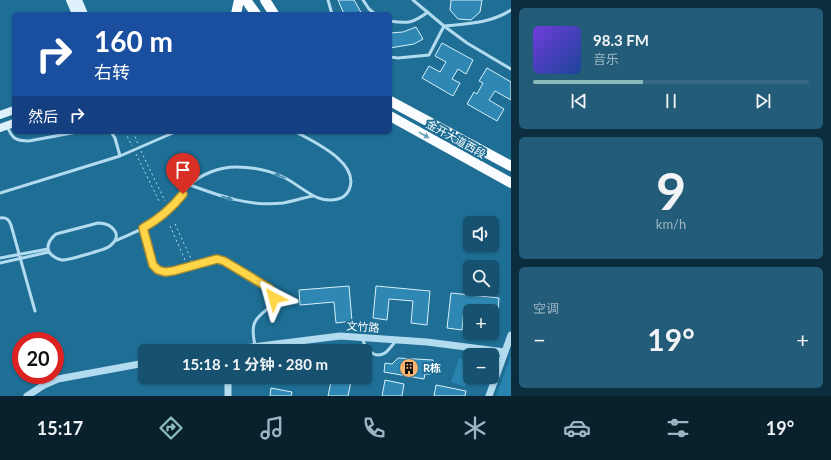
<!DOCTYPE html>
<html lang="zh">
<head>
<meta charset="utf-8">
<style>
	:root { --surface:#165270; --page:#235c78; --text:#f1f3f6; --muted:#9eb6c3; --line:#356983; --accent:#8bbbb9 }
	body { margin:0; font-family:Lato,"Noto Sans SC",sans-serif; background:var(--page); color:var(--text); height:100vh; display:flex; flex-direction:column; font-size:15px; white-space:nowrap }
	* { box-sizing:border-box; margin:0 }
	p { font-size:13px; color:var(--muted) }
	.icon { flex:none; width:22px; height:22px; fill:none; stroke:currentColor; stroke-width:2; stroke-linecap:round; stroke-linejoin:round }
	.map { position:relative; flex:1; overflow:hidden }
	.side { display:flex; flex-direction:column; gap:8px; padding:8px; background:#0c2d3e; width:320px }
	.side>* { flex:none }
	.guide { position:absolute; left:12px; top:12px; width:380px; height:122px; border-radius:6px; box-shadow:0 1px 3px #0004; background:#1a4fa0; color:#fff; overflow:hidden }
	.controls { position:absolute; left:463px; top:216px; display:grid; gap:8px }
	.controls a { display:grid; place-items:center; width:36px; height:36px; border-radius:6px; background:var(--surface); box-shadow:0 1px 3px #0004; font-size:20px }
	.speed { position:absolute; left:12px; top:332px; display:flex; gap:8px; font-size:20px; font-weight:700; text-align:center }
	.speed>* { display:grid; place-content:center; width:52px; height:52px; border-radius:50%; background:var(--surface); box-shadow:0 1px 3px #0004; line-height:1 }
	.speed .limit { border:6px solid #d22; background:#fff; color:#111 }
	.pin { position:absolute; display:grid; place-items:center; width:34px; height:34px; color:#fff; margin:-41px -17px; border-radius:50% 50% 50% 0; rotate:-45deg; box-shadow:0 0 4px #0007 }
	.pin .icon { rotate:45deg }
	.me { position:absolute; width:44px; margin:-22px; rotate:321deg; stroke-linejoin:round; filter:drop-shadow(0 0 3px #0008) }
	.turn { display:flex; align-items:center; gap:14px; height:84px; padding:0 16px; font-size:18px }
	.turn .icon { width:52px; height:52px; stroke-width:2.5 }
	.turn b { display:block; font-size:28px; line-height:34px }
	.then { display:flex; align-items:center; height:38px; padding:0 16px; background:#0003; gap:8px; font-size:15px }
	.big { font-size:30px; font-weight:700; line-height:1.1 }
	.side .card { flex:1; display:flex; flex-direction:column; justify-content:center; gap:6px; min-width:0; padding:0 14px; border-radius:6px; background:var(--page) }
	.side .dial { align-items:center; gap:0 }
	.dial b { font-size:52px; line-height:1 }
	.song { display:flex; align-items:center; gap:12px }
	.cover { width:48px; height:48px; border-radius:6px; background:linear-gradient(135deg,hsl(260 70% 55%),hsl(220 70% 35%)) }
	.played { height:4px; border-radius:2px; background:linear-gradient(90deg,var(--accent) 40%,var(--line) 40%) }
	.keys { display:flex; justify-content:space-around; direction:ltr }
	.heat { display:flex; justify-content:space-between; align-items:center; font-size:22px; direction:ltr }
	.trip { position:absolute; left:138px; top:344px; width:234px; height:40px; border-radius:6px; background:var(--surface); box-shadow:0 1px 3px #0004; font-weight:700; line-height:40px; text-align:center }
	.tabs { display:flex; height:64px; justify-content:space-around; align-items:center; background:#09212d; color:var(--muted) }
	.tabs .icon { width:28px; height:28px }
	.tabs .on { color:var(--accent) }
	.tabs b { font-size:18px; color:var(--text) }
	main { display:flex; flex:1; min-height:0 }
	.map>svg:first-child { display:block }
	.green { fill:#2883ae }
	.building { fill:#2e88b3; stroke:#d8f0fa }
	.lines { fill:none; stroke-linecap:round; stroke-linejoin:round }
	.path { stroke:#b2dbef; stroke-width:1; stroke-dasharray:2 3; stroke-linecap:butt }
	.service { stroke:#b2dbef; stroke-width:3 }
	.tertiary { stroke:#b2dbef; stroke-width:7 }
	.secondary { stroke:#dff1fb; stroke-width:8 }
	.primary { stroke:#f9fdff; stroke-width:10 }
	.oneway { fill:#6ba0ba }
	.oneway2 { fill:#4389ac }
	.route-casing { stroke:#a68a30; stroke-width:10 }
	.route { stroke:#ffd54a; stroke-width:7 }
	.labels { text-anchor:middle; stroke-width:4; stroke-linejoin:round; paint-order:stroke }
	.street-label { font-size:11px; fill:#fff; stroke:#1e6e95 }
	.poi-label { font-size:11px; font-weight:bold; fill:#fff; stroke:#1e6e95; text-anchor:start }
</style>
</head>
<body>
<main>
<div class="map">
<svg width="511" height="396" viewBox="0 0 511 396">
	<rect width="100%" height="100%" fill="#1e6e95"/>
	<!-- green -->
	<path class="green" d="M 511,356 L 511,396 L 496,396 Z
		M 459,358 L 470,362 L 470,372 L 465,387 L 451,382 Z"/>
	<!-- building -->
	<path class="building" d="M 338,0 L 354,0 L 362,14 L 344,14 Z
		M 451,0 L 482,0 L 480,12 L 471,20 L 458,19 L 450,10 Z
		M 416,27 L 423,39 L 414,44 L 390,48 L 390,33 L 403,32 Z
		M 442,43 L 473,60 L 466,74 L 458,69 L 452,79 L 460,83 L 453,96 L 422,78 L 429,66 L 440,72 L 446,62 L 435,56 Z
		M 487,68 L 511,82 L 511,100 L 495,91 L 489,100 L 504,109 L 497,121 L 467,104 L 474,92 L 477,94 L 483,83 L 479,81 Z
		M 349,286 L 352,321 L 336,323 L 334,302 L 300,305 L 299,290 Z
		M 376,286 L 430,291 L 427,325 L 411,323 L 413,301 L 389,299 L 387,320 L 373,318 Z
		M 451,293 L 499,298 L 498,312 L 464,308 L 462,330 L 447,328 Z
		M 398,358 L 433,360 L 433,374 L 425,374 L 424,379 L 384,372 L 385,363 L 392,364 Z
		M 332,377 L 352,377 L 348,396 L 328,396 Z
		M 385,380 L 404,384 L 402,396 L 382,396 Z
		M 436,385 L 466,391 L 465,396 L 434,396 Z
		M 271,388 L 292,392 L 291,396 L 270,396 Z"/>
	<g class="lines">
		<!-- path -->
		<path class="path" d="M 125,132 L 132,146
			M 133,132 L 138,144
			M 141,151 L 165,201
			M 136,154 L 160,203
			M 175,224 L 192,261
			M 170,226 L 186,262"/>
		<!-- service -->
		<path class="service" d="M 328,0 L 332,14
			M 363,0 L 369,9 L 375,14
			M 413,0 L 444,26 L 467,43 L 511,69
			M 390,21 C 408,24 413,23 428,12
			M 444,26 C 466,24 492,23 511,10
			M 390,57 L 398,58 L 429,55 L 444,26
			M 7,126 C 12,138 15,141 29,141 L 77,132
			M 111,132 L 115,138 L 120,156
			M 190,185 C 220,196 250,207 283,203 C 293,201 303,198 313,196
			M 0,193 L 120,156 L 175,132
			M 0,218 C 6,217 9,219 11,225 L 35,311
			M 98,223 C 112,223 124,235 110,246 C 105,250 68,260 62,260 C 57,259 52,256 49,252 C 46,245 50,239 56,234 Z
			M 143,228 L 153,265 L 158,270 L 165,271 L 173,271 L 217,259 L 224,261 L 269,288 C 285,305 261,309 255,322 C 251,329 254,339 255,346
			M 115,241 C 129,234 146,229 158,219 C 164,214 171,208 176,203 C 181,197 184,191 189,186 C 200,174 220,167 236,167 C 252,167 269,170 283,177 C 301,185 316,205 338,199 C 343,198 347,194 349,190 C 361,163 314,142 296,132
			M 0,258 L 48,249
			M 0,263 L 49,252
			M 362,338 C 365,347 373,360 385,353 C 389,350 392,345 396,341"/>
		<!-- tertiary -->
		<path class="tertiary" d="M 220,351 L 340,336 L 427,342 L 505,352
			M 228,377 L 228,396
			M 27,396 L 44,385 L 58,379 L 145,363
			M 489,396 L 511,335"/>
		<!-- secondary -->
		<path class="secondary" d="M 70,0 L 76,14
			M 78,0 L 84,14
			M 0,115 L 14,110
			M 0,128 L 14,123"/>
		<!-- primary -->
		<path class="primary" d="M 246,0 L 256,14
			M 265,0 L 274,14
			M 236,14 L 239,0
			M 390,101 L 511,166
			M 390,116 L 511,183"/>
	</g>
	<!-- one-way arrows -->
	<defs><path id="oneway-solid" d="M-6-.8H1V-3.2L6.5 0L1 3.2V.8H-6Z"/></defs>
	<use class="oneway" href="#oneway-solid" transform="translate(424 135) rotate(29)"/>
	<g class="oneway2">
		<use href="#oneway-solid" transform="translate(280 176) rotate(-158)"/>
		<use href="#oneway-solid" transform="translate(227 198) rotate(17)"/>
	</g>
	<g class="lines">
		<!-- route casing -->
		<g class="route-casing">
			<path id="route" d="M 183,194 C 172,208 159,219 143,228 L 153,265 L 158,270 L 165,272 L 173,271 L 217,259 L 224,261 L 269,288 L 273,292 L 274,298"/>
		</g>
		<!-- route -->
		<use href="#route" class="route"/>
	</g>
	<!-- icons -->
	<defs>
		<g id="building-disc" transform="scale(1)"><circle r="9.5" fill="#fdb471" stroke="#1e6e95"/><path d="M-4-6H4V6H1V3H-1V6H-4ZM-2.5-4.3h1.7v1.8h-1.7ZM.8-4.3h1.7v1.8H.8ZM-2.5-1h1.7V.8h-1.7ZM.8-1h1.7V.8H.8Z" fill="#111"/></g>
	</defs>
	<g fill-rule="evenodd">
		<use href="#building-disc" x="409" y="368"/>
	</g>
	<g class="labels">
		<!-- street labels -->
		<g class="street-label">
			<text transform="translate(456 139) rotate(29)" y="4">金开大道西段</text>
			<text transform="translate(363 327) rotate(4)" y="4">文竹路</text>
		</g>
		<!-- poi labels -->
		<g class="poi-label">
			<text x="423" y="372">R栋</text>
		</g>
	</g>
</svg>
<div class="controls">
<a><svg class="icon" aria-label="sound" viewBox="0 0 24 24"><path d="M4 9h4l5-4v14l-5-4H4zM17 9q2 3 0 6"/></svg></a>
<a><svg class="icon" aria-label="search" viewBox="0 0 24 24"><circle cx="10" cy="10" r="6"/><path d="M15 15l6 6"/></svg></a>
<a>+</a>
<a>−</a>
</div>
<div class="speed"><div class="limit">20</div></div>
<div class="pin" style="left:183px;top:194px;background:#d93025"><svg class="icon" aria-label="arrive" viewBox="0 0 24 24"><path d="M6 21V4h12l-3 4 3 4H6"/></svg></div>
<svg class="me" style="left:274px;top:298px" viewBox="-20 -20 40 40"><path d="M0-17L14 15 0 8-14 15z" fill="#ffd54a" stroke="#fff" stroke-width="4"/></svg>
<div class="trip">15:18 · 1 分钟 · 280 m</div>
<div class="guide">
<div class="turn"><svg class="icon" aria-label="right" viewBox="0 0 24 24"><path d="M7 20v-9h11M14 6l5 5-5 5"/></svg><div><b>160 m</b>右转</div></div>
<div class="then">然后<svg class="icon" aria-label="right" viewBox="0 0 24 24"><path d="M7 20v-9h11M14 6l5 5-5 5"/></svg></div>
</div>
</div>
<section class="side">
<div class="card">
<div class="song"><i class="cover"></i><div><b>98.3 FM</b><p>音乐</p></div></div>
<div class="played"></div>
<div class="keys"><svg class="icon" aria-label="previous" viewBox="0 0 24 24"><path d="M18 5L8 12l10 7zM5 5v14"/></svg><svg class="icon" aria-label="pause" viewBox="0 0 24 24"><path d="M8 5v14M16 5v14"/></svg><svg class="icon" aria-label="next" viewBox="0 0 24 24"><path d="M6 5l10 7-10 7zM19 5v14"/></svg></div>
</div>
<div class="card dial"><b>9</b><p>km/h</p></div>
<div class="card"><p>空调</p>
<div class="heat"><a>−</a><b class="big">19°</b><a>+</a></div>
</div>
</section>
</main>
<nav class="tabs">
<b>15:17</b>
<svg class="icon on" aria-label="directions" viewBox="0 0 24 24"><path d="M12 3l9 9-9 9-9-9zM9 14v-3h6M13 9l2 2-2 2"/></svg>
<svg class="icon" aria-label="music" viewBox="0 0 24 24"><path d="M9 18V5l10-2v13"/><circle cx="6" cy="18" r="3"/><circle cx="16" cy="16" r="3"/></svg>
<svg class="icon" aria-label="phone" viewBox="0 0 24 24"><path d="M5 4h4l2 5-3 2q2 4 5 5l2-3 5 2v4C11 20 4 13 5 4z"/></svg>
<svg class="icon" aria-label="climate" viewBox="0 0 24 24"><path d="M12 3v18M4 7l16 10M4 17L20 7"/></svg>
<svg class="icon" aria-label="car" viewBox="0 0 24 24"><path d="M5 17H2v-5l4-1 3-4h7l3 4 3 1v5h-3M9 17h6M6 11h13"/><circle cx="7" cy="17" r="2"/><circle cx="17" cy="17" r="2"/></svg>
<svg class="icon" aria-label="filters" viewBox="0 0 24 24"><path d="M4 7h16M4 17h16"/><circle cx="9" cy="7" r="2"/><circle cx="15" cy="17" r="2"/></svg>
<b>19°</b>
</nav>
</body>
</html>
